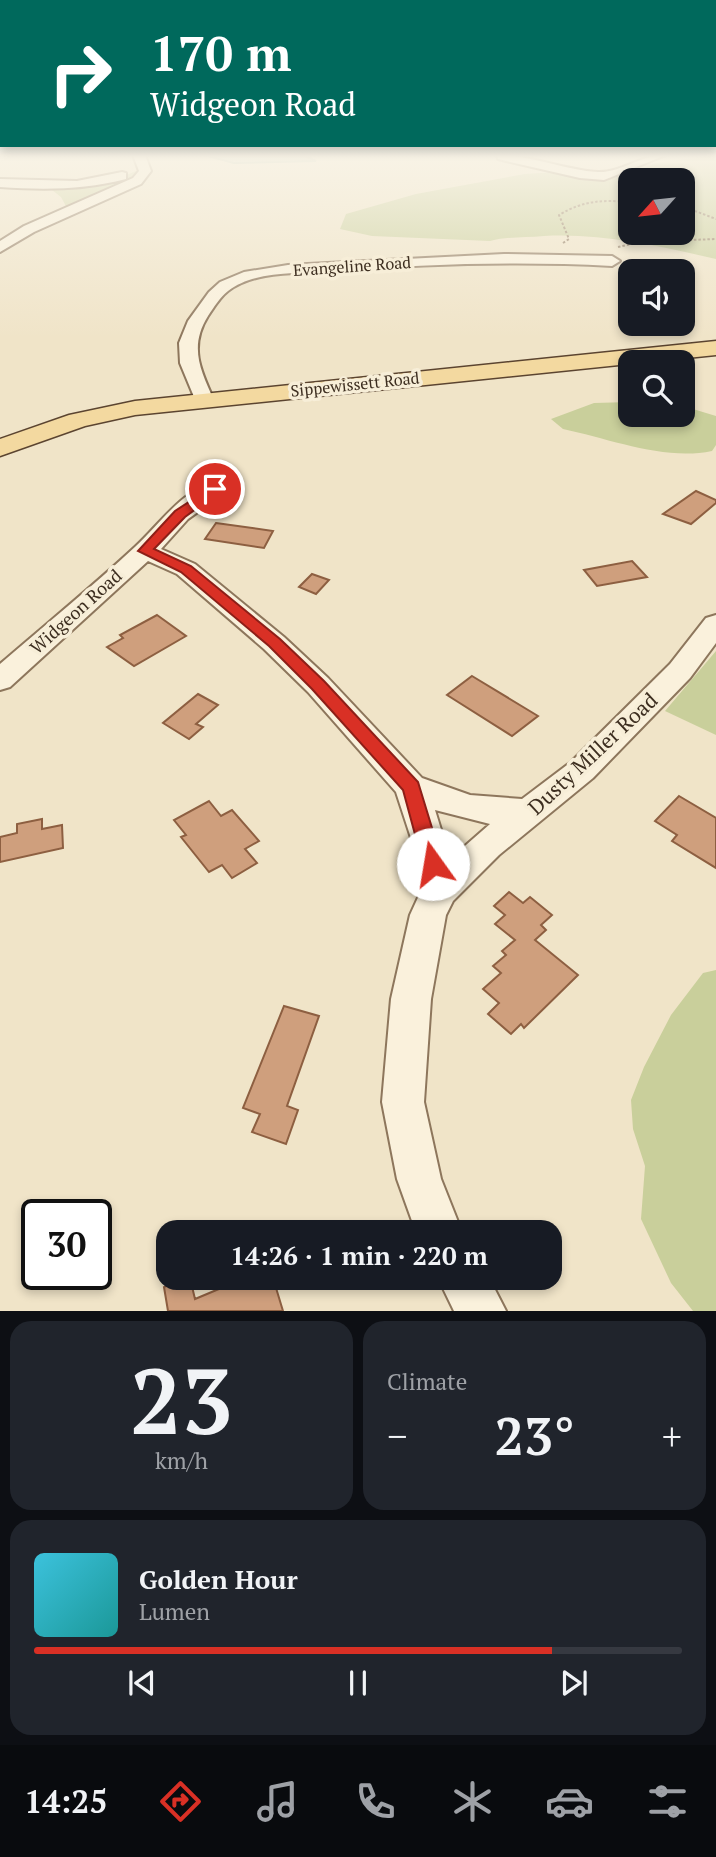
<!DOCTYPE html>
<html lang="en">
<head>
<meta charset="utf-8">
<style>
	:root { --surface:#171b24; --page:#20242c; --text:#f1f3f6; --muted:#9ea1a6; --line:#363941; --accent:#d93025 }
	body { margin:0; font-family:"PT Serif",serif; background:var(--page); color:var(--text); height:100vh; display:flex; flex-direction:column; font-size:26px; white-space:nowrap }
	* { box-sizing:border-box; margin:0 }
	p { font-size:23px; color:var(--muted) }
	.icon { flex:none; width:38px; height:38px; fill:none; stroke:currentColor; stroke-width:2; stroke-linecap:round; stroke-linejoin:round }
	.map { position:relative; height:1311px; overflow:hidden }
	.side { display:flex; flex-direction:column; gap:10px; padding:10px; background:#0d0f14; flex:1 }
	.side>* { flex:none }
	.hud { position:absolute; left:0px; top:0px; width:718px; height:147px; box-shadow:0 4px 10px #0003; background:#00695c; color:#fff; overflow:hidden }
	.needle { width:46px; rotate:243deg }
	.buttons { position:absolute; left:618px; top:168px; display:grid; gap:14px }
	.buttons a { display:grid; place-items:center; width:77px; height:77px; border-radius:14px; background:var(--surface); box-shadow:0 4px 10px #0003; font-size:35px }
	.speed { position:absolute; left:21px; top:1199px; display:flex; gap:14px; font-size:35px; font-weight:700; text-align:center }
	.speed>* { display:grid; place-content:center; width:91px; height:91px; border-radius:50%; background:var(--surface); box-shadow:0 4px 10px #0003; line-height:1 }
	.speed .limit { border:4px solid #111; border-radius:10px; background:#fff; color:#111 }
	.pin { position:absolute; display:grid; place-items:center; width:60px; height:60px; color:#fff; margin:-30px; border:4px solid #fff; border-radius:50%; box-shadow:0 2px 7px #0007 }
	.me { position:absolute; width:77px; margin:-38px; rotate:347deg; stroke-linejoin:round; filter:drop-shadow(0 0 5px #0008) }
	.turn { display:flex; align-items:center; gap:24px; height:147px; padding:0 35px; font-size:32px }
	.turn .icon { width:91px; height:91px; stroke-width:2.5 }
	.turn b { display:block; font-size:49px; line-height:60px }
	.big { font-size:52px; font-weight:700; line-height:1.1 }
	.side .widget { flex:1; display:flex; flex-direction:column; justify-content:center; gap:10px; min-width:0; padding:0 24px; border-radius:21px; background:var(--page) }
	.side .dial { align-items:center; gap:0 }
	.dial b { font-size:91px; line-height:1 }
	.song { display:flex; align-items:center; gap:21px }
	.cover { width:84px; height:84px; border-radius:10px; background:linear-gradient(135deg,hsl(190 70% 55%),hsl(180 70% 35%)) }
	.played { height:7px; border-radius:4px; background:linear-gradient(90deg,var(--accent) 80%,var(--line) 80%) }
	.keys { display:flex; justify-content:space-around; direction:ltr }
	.heat { display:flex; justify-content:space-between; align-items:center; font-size:38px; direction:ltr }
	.side .tiles { flex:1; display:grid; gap:10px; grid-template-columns:1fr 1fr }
	.widget:last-child { grid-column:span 2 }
	.trip { position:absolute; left:156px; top:1220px; width:406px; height:70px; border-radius:21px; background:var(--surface); box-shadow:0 4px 10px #0003; font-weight:700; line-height:70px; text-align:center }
	.tabs { display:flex; height:112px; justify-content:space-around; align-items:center; background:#090b0e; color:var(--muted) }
	.tabs .icon { width:49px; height:49px }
	.tabs .active { color:var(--accent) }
	.tabs b { font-size:32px; color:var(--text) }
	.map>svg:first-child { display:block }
	.green { fill:#c9cf9b; fill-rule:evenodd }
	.water { fill:#a9c4bc; stroke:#6f938a; stroke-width:2 }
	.building { fill:#cf9f7d; stroke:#8d5f41; stroke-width:2 }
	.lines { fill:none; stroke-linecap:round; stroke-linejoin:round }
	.minor-casing { stroke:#8d765c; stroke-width:4 }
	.major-casing { stroke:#5b4430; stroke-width:3 }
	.path { stroke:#8d765c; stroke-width:2; stroke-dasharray:2.5 2; stroke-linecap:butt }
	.minor { fill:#faf1dc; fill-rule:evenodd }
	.major { fill:#f3d9a0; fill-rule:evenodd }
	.route { fill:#d93025; stroke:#8d1f18; stroke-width:2 }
	.labels { text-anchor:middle; stroke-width:7; stroke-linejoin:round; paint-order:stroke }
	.far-street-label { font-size:16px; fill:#3d2e20; stroke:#f7eed8 }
	.street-label { font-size:18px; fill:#3d2e20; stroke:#f7eed8 }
	.near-street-label { font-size:21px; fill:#3d2e20; stroke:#f7eed8 }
</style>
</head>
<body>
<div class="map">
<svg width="716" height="1311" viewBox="0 0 716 1311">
	<rect width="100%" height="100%" fill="#f0e4c8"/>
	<!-- green -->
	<path class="green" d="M 716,155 L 716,259 C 659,246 602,233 544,236 C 525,238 509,236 490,241 L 372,236 L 340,229 L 346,214 L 416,194 L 525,174 L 587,170 L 636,172 L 656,163 ZM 630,180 L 682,180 L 682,233 L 630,233 Z
		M 136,171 L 139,172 L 132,181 L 67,208 L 61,197 L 52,190 L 53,188 L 117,179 Z
		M 630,402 L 630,415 L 682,415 L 683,406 L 716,416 L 716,445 L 712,451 C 664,461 611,439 563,429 L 551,419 L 594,403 Z
		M 716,651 L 716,735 L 665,711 Z
		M 716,970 L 716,1311 L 693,1311 L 671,1283 L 641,1219 L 645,1166 L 633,1129 L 631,1100 L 644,1067 L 671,1015 L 703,973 Z"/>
	<!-- water -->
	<path class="water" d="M 204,155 L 303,155 L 316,161 L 234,163 Z"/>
	<!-- building -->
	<path class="building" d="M 696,491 L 716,500 L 716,503 L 691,524 L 663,514 Z
		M 216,523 L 273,531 L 264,548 L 205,539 Z
		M 632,561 L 647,577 L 597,586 L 584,570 Z
		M 312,574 L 329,580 L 316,594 L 299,587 Z
		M 157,615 L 186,636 L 134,666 L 107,647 L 123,638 L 120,635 Z
		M 472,676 L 538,716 L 512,736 L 447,695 Z
		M 198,694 L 218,705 L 196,724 L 203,727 L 189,739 L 163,723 Z
		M 679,796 L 716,818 L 716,868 L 672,841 L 677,835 L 655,821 Z
		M 209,801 L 221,816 L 232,810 L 259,841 L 245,849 L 257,863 L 232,878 L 222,865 L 209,872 L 181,837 L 186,835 L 174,820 Z
		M 42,819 L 42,829 L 62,825 L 63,848 L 0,862 L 0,837 L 17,833 L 17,824 Z
		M 509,892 L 523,903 L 530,897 L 552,915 L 541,925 L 546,930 L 535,940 L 578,975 L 524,1028 L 521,1024 L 511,1034 L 488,1014 L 499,1003 L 483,989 L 501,973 L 493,966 L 506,955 L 502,951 L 515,940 L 495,924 L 505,915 L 494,906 Z
		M 284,1006 L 319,1016 L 287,1106 L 298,1110 L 286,1144 L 252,1132 L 260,1114 L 243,1108 Z
		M 186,1278 L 190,1278 L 195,1299 L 245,1278 L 273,1278 L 283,1311 L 168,1311 L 164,1287 Z"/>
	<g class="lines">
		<!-- minor casing -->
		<g class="minor-casing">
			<path id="minor" d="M 133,155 L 145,155 L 151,171 L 141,184 L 34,232 L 0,252 L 0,241 L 24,226 L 133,178 L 139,171 Z
				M 497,155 C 532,155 564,170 598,172 C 621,173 642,154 666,155 L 604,180 L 580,178 L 502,160 L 498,159 Z
				M 122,172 L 126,173 L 126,179 C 84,190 43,190 0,187 L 0,179 L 77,181 Z
				M 504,254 L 612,256 L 620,261 L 612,266 C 518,261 425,264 331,271 C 299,274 255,270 228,291 C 220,297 214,307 208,316 C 189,346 200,370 214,400 L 211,404 L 197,404 L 180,363 L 179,343 L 188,321 L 209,292 L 220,282 L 244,272 L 288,265 Z
				M 215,482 L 223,484 L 226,489 L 223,494 L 188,519 L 161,549 L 195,564 L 284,637 L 328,678 L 422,778 L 470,795 L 522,799 L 571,762 L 670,664 L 706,618 L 716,615 L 716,643 L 690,678 L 593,778 L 499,855 L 453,901 L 446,915 L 431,999 L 424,1102 L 441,1179 L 462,1232 L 416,1232 L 397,1179 L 382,1102 L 391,999 L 410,915 L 421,891 L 411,838 L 396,792 L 308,692 L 264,649 L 177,574 L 148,561 L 10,687 L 0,690 L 0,664 C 45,625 92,587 136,546 C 159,525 182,490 215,482 ZM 435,810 L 490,824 L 450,859 Z
				M 438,1278 L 489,1278 L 506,1311 L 454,1311 Z"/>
		</g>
		<!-- major casing -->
		<g class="major-casing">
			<path id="major" d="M 716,341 L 716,355 L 135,415 L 85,426 L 0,456 L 0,439 L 69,415 L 135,401 Z"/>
		</g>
		<!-- path -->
		<path class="path" d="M 682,206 L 716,219
			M 563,243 L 569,239 L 559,215 C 584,200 602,200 630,202
			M 618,247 L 640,242 L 716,239"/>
		<!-- minor -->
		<use href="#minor" class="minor"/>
		<!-- major -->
		<use href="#major" class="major"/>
	</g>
	<!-- sky -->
	<linearGradient id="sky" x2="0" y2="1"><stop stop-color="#8fbad6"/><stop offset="0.46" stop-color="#f8f3e6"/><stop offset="1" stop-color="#f8f3e6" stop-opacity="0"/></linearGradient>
	<rect width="716" height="338" fill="url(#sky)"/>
	<!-- route -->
	<path class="route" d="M 215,485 L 221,489 L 219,492 L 185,517 L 154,549 L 191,566 L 280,639 L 324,681 L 418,782 L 443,864 L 440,870 L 433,872 L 426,870 L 423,864 L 403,790 L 312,689 L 269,646 L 181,572 L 138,551 L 175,511 Z"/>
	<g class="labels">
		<!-- far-street labels -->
		<g class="far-street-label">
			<text transform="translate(352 266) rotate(-4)" y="6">Evangeline Road</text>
			<text transform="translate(355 384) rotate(-6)" y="6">Sippewissett Road</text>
		</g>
		<!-- street labels -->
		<g class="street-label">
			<text transform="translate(76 612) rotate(-42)" y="6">Widgeon Road</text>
		</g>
		<!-- near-street labels -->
		<g class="near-street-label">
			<text transform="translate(593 754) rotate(-43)" y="7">Dusty Miller Road</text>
		</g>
	</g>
</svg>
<div class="buttons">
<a><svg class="needle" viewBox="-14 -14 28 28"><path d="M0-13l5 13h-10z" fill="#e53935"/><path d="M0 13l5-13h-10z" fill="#9ea1a6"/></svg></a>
<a><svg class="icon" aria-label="sound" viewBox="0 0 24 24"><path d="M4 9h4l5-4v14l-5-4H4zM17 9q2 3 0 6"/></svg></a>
<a><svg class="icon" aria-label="search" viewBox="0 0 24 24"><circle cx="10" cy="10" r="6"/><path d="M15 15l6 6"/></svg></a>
</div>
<div class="speed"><div class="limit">30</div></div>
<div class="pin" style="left:215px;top:489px;background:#d93025"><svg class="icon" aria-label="arrive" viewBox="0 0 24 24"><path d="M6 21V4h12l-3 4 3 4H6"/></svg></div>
<svg class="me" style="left:433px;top:864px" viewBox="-20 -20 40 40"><circle r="19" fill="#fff"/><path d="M0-13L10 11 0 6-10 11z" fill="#d93025"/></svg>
<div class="trip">14:26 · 1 min · 220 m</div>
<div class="hud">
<div class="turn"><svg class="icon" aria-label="right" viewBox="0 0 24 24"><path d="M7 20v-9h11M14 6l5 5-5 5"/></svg><div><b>170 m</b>Widgeon Road</div></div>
</div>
</div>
<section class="side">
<div class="tiles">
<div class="widget dial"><b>23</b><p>km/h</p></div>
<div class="widget"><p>Climate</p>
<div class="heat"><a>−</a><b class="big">23°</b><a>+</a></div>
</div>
<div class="widget">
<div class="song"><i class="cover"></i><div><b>Golden Hour</b><p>Lumen</p></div></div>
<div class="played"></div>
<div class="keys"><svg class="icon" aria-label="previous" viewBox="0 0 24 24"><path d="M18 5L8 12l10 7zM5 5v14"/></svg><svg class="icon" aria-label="pause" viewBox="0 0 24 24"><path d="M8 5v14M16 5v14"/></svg><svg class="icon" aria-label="next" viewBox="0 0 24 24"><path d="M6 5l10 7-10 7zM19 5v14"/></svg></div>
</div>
</div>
</section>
<nav class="tabs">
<b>14:25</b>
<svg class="icon active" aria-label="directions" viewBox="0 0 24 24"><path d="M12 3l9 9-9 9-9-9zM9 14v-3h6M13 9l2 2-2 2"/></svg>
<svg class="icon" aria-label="music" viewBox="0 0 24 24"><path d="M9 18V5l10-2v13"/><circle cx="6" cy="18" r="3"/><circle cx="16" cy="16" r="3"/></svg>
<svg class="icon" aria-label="phone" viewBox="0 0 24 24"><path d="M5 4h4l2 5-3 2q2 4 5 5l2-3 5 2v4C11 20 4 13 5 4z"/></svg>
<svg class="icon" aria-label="climate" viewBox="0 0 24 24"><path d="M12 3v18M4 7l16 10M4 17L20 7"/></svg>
<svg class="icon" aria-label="car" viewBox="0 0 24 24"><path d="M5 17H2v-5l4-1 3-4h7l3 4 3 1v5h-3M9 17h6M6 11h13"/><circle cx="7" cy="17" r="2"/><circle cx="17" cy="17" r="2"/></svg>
<svg class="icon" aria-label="filters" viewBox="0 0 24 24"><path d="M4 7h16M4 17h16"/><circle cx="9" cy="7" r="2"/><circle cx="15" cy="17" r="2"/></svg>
</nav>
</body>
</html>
